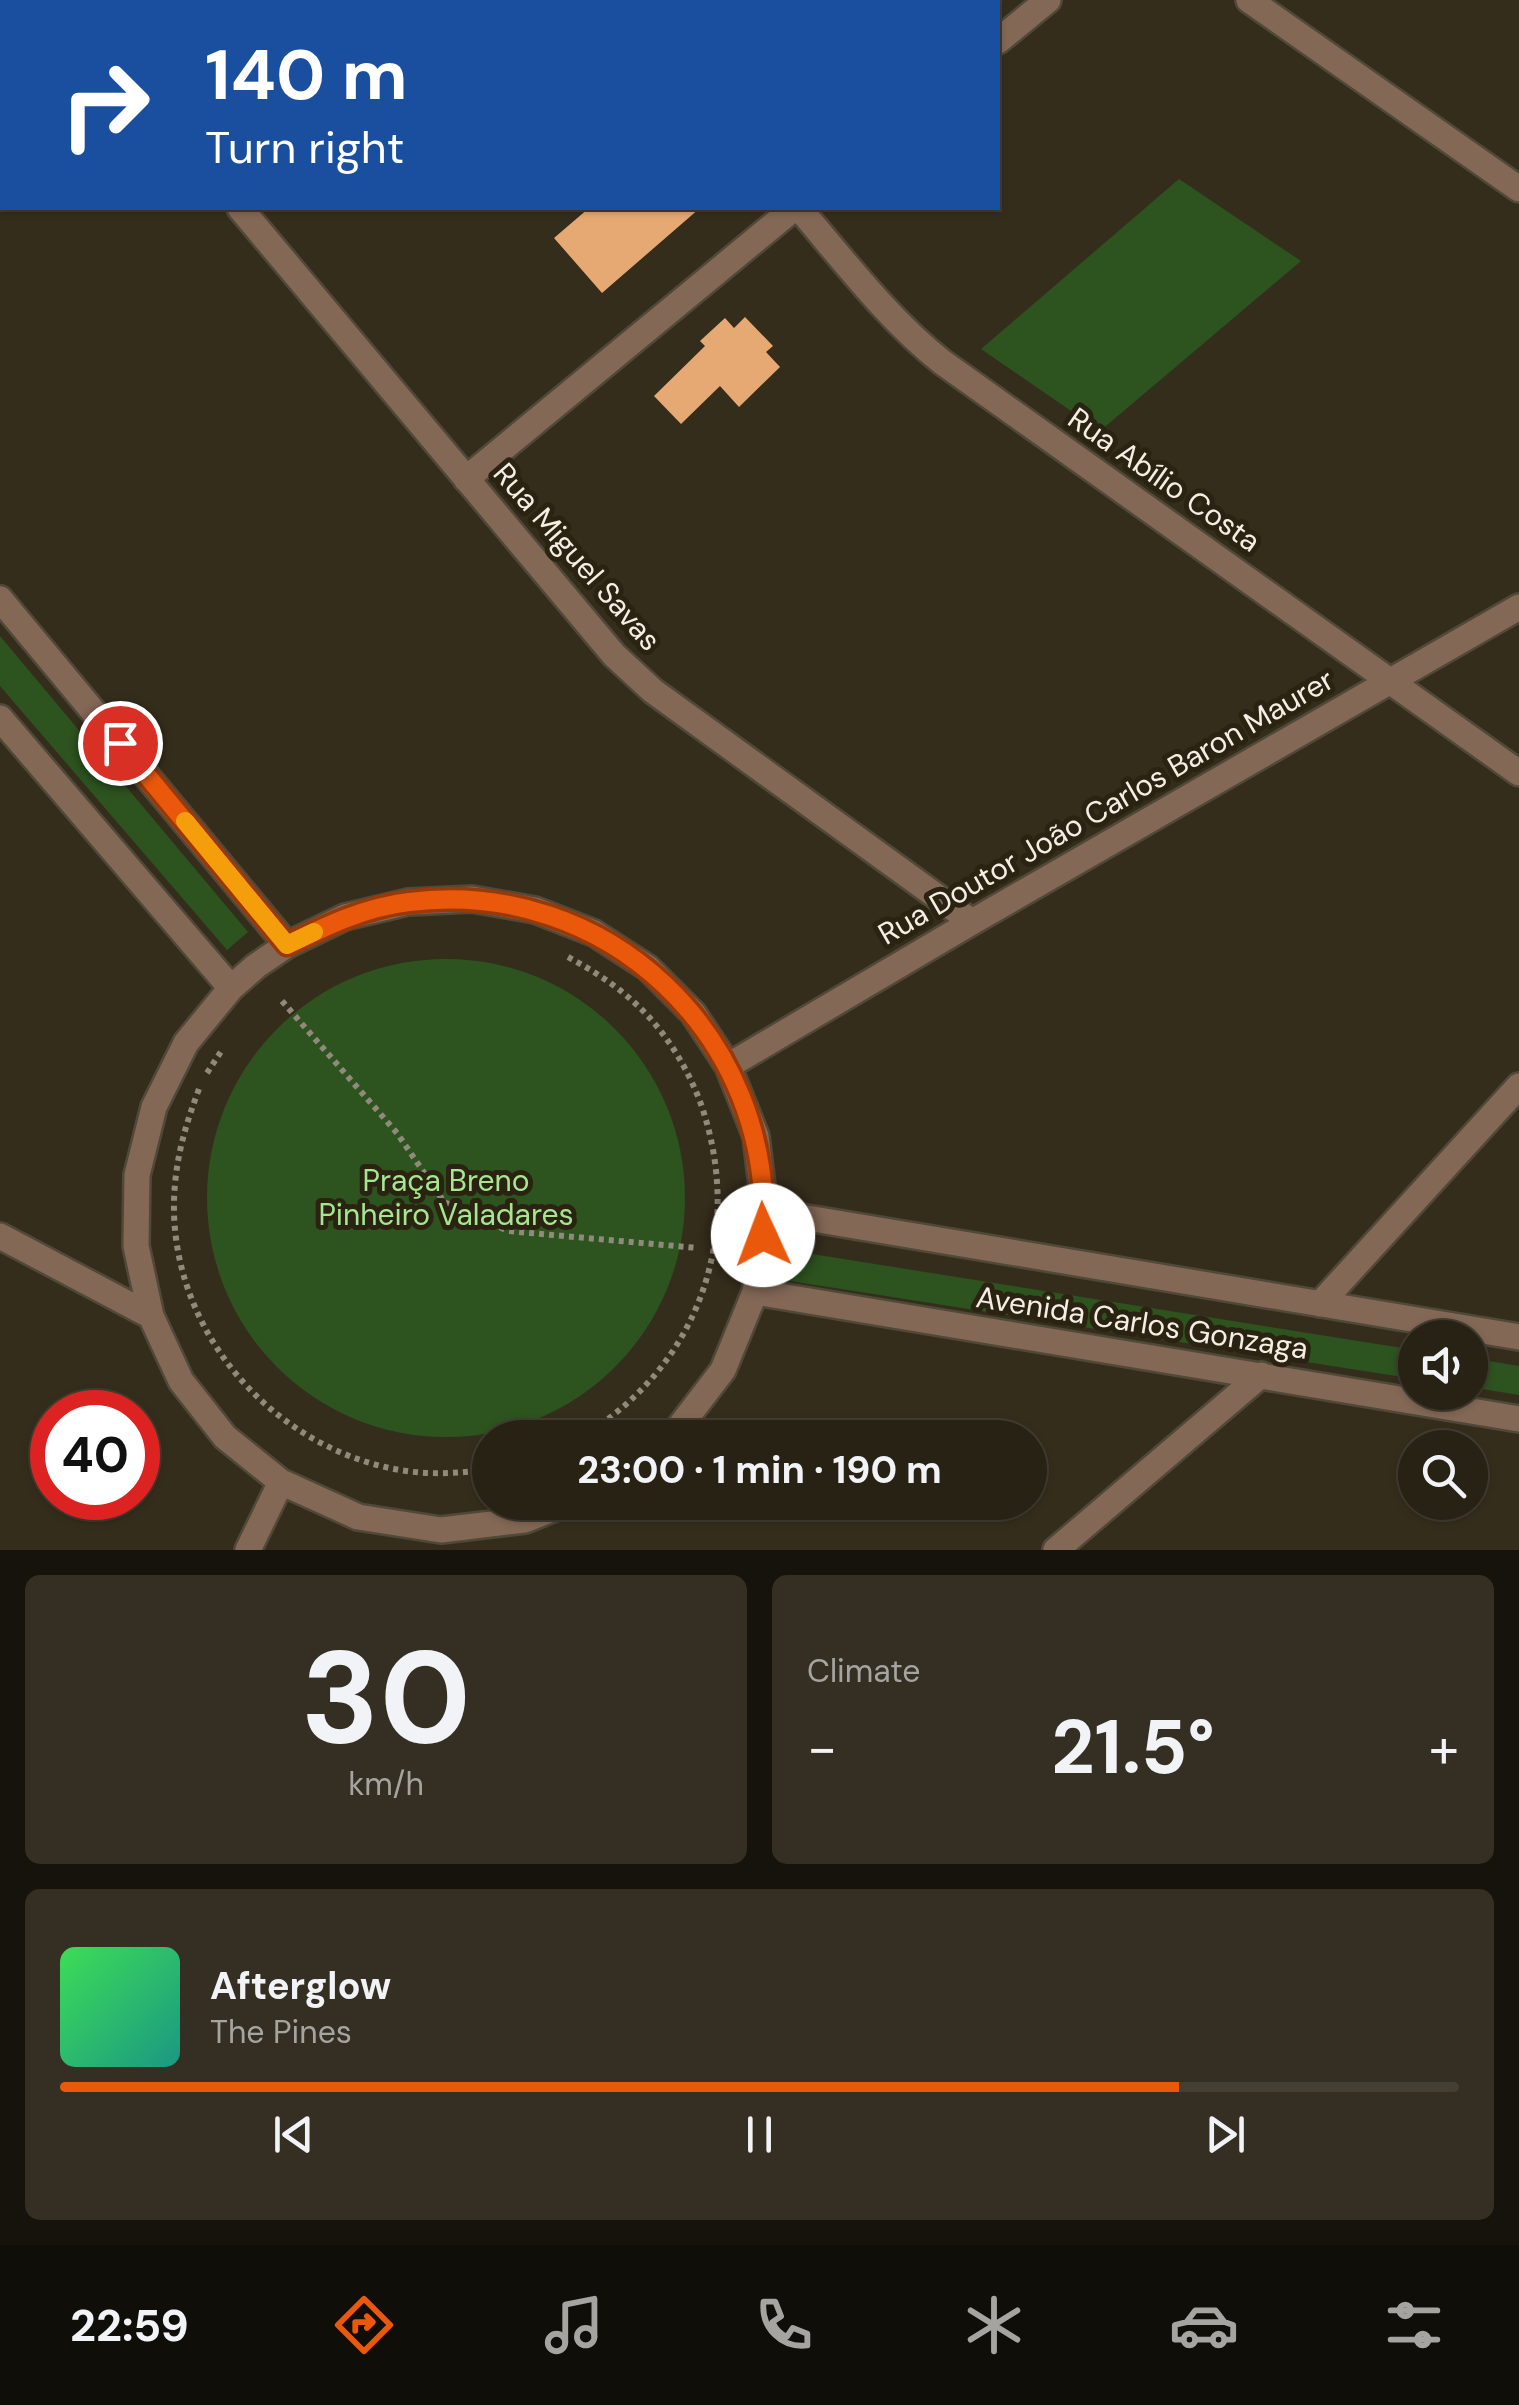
<!DOCTYPE html>
<html lang="en">
<head>
<meta charset="utf-8">
<style>
	:root { --surface:#282215; --page:#342f22; --text:#f1f3f6; --muted:#a5a4a0; --line:#443f34; --accent:#ea580c }
	body { margin:0; font-family:"DM Sans",sans-serif; background:var(--page); color:var(--text); height:100vh; display:flex; flex-direction:column; font-size:38px; white-space:nowrap }
	* { box-sizing:border-box; margin:0 }
	p { font-size:32px; color:var(--muted) }
	.icon { flex:none; width:55px; height:55px; fill:none; stroke:currentColor; stroke-width:2; stroke-linecap:round; stroke-linejoin:round }
	.map { position:relative; height:1550px; overflow:hidden }
	.sheet { display:flex; flex-direction:column; gap:25px; padding:25px; background:#16130c; flex:1 }
	.sheet>* { flex:none }
	.hud { position:absolute; left:0px; top:0px; width:1000px; height:210px; box-shadow:0 2px 8px #0004,0 0 0 2px var(--line); background:#1a4fa0; color:#fff; overflow:hidden }
	.buttons { position:absolute; left:1398px; top:1320px; display:grid; gap:20px }
	.buttons a { display:grid; place-items:center; width:90px; height:90px; border-radius:50%; background:var(--surface); box-shadow:0 2px 8px #0004,0 0 0 2px var(--line); font-size:50px }
	.speed { position:absolute; left:30px; top:1390px; display:flex; gap:20px; font-size:50px; font-weight:700; text-align:center }
	.speed>* { display:grid; place-content:center; width:130px; height:130px; border-radius:50%; background:var(--surface); box-shadow:0 2px 8px #0004,0 0 0 2px var(--line); line-height:1 }
	.speed .limit { border:15px solid #d22; background:#fff; color:#111 }
	.pin { position:absolute; display:grid; place-items:center; width:85px; height:85px; color:#fff; margin:-42px; border:5px solid #fff; border-radius:50%; box-shadow:0 2px 10px #0007 }
	.me { position:absolute; width:110px; margin:-55px; rotate:358deg; stroke-linejoin:round; filter:drop-shadow(0 0 8px #0008) }
	.turn { display:flex; align-items:center; gap:35px; height:210px; padding:0 40px; font-size:45px }
	.turn .icon { width:130px; height:130px; stroke-width:2.5 }
	.turn b { display:block; font-size:70px; line-height:85px }
	.big { font-size:75px; font-weight:700; line-height:1.1 }
	.sheet .card { flex:1; display:flex; flex-direction:column; justify-content:center; gap:15px; min-width:0; padding:0 35px; border-radius:15px; background:var(--page) }
	.sheet .dial { align-items:center; gap:0 }
	.dial b { font-size:130px; line-height:1 }
	.song { display:flex; align-items:center; gap:30px }
	.cover { width:120px; height:120px; border-radius:15px; background:linear-gradient(135deg,hsl(130 70% 55%),hsl(170 70% 35%)) }
	.played { height:10px; border-radius:5px; background:linear-gradient(90deg,var(--accent) 80%,var(--line) 80%) }
	.keys { display:flex; justify-content:space-around; direction:ltr }
	.heat { display:flex; justify-content:space-between; align-items:center; font-size:55px; direction:ltr }
	.sheet .tiles { flex:1; display:grid; gap:25px; grid-template-columns:1fr 1fr }
	.card:last-child { grid-column:span 2 }
	.trip { position:absolute; left:472px; top:1420px; width:575px; height:100px; border-radius:50px; background:var(--surface); box-shadow:0 2px 8px #0004,0 0 0 2px var(--line); font-weight:700; line-height:100px; text-align:center }
	.menu { display:flex; height:160px; justify-content:space-around; align-items:center; background:#100e08; color:var(--muted) }
	.menu .icon { width:70px; height:70px }
	.menu .current { color:var(--accent) }
	.menu b { font-size:45px; color:var(--text) }
	.map>svg:first-child { display:block }
	.green { fill:#2d531f }
	.building { fill:#e7a974 }
	.lines { fill:none; stroke-linecap:round; stroke-linejoin:round }
	.minor-casing { stroke:#504838; stroke-width:30 }
	.path { stroke:#918a7c; stroke-width:6; stroke-dasharray:5 5; stroke-linecap:butt }
	.minor { stroke:#846856; stroke-width:25 }
	.route-casing { stroke:#983908; stroke-width:25 }
	.route { stroke:#ea580c; stroke-width:18 }
	.slow { stroke:#f59e0b; stroke-width:18 }
	.labels { text-anchor:middle; stroke-width:10; stroke-linejoin:round; paint-order:stroke }
	.street-label { font-size:30px; fill:#f4eee4; stroke:#2b2312 }
	.park-label { font-size:30px; fill:#a6e690; stroke:#2b2312 }
</style>
</head>
<body>
<div class="map">
<svg width="1519" height="1550" viewBox="0 0 1519 1550">
	<rect width="100%" height="100%" fill="#352d1c"/>
	<!-- green -->
	<path class="green" d="M 1179,179 L 1301,261 L 1100,431 L 981,349 Z
		M 0,636 L 248,932 L 227,950 L 0,686 Z
		M207 1198a239 239 0 1 1 478 0a239 239 0 1 1-478 0Z
		M 787,1250 L 1415,1350 L 1415,1379 L 784,1280 Z
		M 1470,1358 L 1519,1366 L 1519,1395 L 1470,1387 Z"/>
	<!-- building -->
	<path class="building" d="M 589,208 L 700,208 L 602,293 L 554,238 Z
		M 745,317 L 773,346 L 766,352 L 780,367 L 739,407 L 720,386 L 681,424 L 654,396 L 705,346 L 700,341 L 725,318 L 734,328 Z"/>
	<g class="lines">
		<!-- minor casing -->
		<g class="minor-casing">
			<path id="minor" d="M 630,0 L 632,2
				M 1249,0 L 1519,189
				M 58,2 L 60,0
				M 168,2 L 170,0
				M 998,41 L 1048,0
				M 0,61 L 2,58
				M 0,163 L 2,160
				M 240,208 L 614,655 L 653,691 L 972,922
				M 799,208 C 845,262 887,318 942,362 L 1519,773
				M 466,479 L 794,208
				M 0,599 L 287,945
				M 0,718 L 231,988
				M 728,1066 L 972,922 L 1519,607
				M 765,1211 L 1519,1337
				M 0,1236 L 151,1316
				M 755,1292 L 1519,1419
				M 1320,1304 L 1519,1086
				M 570,1502 L 525,1520 L 441,1530 L 358,1517 L 281,1482 L 225,1437 L 181,1381 L 151,1316 L 136,1246 L 137,1175 L 154,1107 L 186,1043 L 231,988 L 256,966 L 287,945 L 345,917 L 408,902 L 472,899 L 535,910 L 594,933 L 648,968 L 693,1013 L 728,1066 L 756,1136 L 765,1211 L 761,1259 L 755,1292 L 723,1370 L 671,1438
				M 248,1550 L 281,1482
				M 1056,1550 L 1261,1375"/>
		</g>
		<!-- path -->
		<path class="path" d="M 568,957 C 592,970 616,985 637,1005 C 666,1032 689,1070 702,1107 C 745,1236 698,1369 579,1438
			M 282,1001 L 397,1133 L 444,1202 L 508,1231 L 698,1248
			M 207,1073 L 222,1050
			M 199,1089 C 187,1121 178,1150 175,1184 C 162,1323 270,1451 406,1471 C 434,1475 463,1473 490,1469"/>
		<!-- minor -->
		<use href="#minor" class="minor"/>
	</g>
	<g class="lines">
		<!-- route casing -->
		<g class="route-casing">
			<path id="route" d="M 120,743 L 287,945 C 326,926 365,907 409,902 C 607,877 775,1037 763,1235"/>
		</g>
		<!-- route -->
		<use href="#route" class="route"/>
		<!-- slow -->
		<path class="slow" d="M 185,821 L 287,945 L 314,932"/>
	</g>
	<g class="labels">
		<!-- street labels -->
		<g class="street-label">
			<text transform="translate(1164 480) rotate(35)" y="10">Rua Abílio Costa</text>
			<text transform="translate(577 557) rotate(49)" y="10">Rua Miguel Savas</text>
			<text transform="translate(1106 807) rotate(-30)" y="10">Rua Doutor João Carlos Baron Maurer</text>
			<text transform="translate(1142 1323) rotate(9)" y="10">Avenida Carlos Gonzaga</text>
		</g>
		<!-- park labels -->
		<g class="park-label">
			<text x="446" y="1191">Praça Breno<tspan x="446" dy="34">Pinheiro Valadares</tspan></text>
		</g>
	</g>
</svg>
<div class="buttons">
<a><svg class="icon" aria-label="sound" viewBox="0 0 24 24"><path d="M4 9h4l5-4v14l-5-4H4zM17 9q2 3 0 6"/></svg></a>
<a><svg class="icon" aria-label="search" viewBox="0 0 24 24"><circle cx="10" cy="10" r="6"/><path d="M15 15l6 6"/></svg></a>
</div>
<div class="speed"><div class="limit">40</div></div>
<div class="pin" style="left:120px;top:743px;background:#d93025"><svg class="icon" aria-label="arrive" viewBox="0 0 24 24"><path d="M6 21V4h12l-3 4 3 4H6"/></svg></div>
<svg class="me" style="left:763px;top:1235px" viewBox="-20 -20 40 40"><circle r="19" fill="#fff"/><path d="M0-13L10 11 0 6-10 11z" fill="#ea580c"/></svg>
<div class="trip">23:00 · 1 min · 190 m</div>
<div class="hud">
<div class="turn"><svg class="icon" aria-label="right" viewBox="0 0 24 24"><path d="M7 20v-9h11M14 6l5 5-5 5"/></svg><div><b>140 m</b>Turn right</div></div>
</div>
</div>
<section class="sheet">
<div class="tiles">
<div class="card dial"><b>30</b><p>km/h</p></div>
<div class="card"><p>Climate</p>
<div class="heat"><a>−</a><b class="big">21.5°</b><a>+</a></div>
</div>
<div class="card">
<div class="song"><i class="cover"></i><div><b>Afterglow</b><p>The Pines</p></div></div>
<div class="played"></div>
<div class="keys"><svg class="icon" aria-label="previous" viewBox="0 0 24 24"><path d="M18 5L8 12l10 7zM5 5v14"/></svg><svg class="icon" aria-label="pause" viewBox="0 0 24 24"><path d="M8 5v14M16 5v14"/></svg><svg class="icon" aria-label="next" viewBox="0 0 24 24"><path d="M6 5l10 7-10 7zM19 5v14"/></svg></div>
</div>
</div>
</section>
<nav class="menu">
<b>22:59</b>
<svg class="icon current" aria-label="directions" viewBox="0 0 24 24"><path d="M12 3l9 9-9 9-9-9zM9 14v-3h6M13 9l2 2-2 2"/></svg>
<svg class="icon" aria-label="music" viewBox="0 0 24 24"><path d="M9 18V5l10-2v13"/><circle cx="6" cy="18" r="3"/><circle cx="16" cy="16" r="3"/></svg>
<svg class="icon" aria-label="phone" viewBox="0 0 24 24"><path d="M5 4h4l2 5-3 2q2 4 5 5l2-3 5 2v4C11 20 4 13 5 4z"/></svg>
<svg class="icon" aria-label="climate" viewBox="0 0 24 24"><path d="M12 3v18M4 7l16 10M4 17L20 7"/></svg>
<svg class="icon" aria-label="car" viewBox="0 0 24 24"><path d="M5 17H2v-5l4-1 3-4h7l3 4 3 1v5h-3M9 17h6M6 11h13"/><circle cx="7" cy="17" r="2"/><circle cx="17" cy="17" r="2"/></svg>
<svg class="icon" aria-label="filters" viewBox="0 0 24 24"><path d="M4 7h16M4 17h16"/><circle cx="9" cy="7" r="2"/><circle cx="15" cy="17" r="2"/></svg>
</nav>
</body>
</html>
